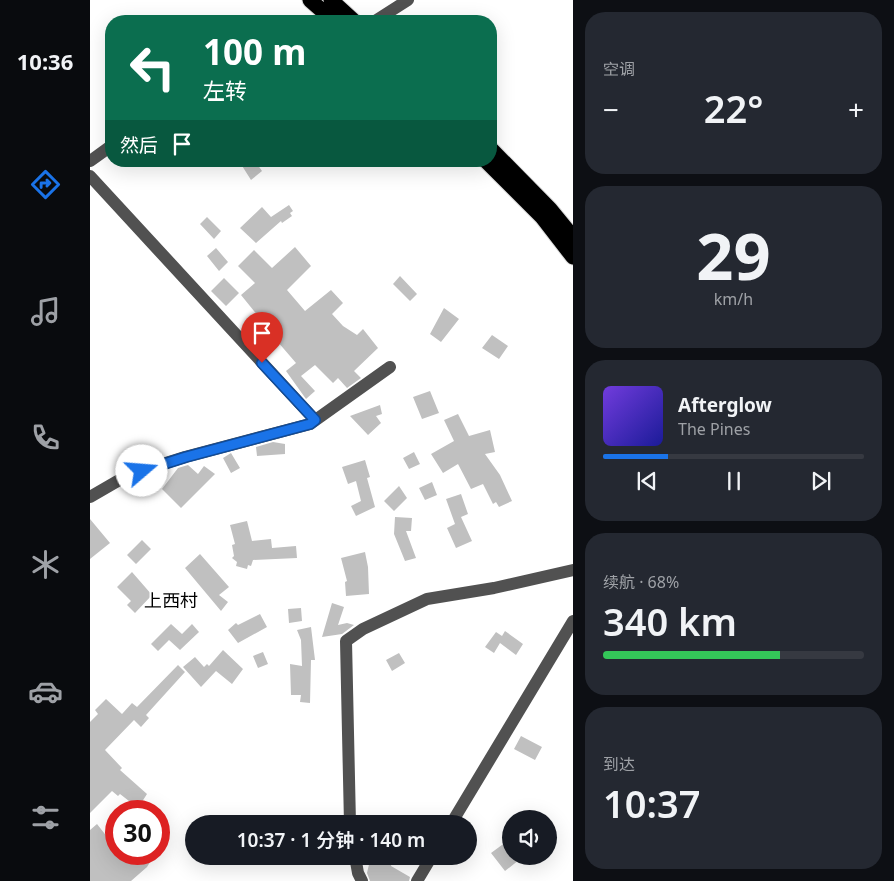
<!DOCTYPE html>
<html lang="zh">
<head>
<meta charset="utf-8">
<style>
	:root { --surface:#171b24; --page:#242831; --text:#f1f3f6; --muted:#9ea1a6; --line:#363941; --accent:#1a73e8 }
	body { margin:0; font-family:"Noto Sans","Noto Sans SC",sans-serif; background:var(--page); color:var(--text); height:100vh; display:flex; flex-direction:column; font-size:19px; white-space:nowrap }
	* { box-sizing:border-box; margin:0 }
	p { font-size:16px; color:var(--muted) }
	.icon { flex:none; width:28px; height:28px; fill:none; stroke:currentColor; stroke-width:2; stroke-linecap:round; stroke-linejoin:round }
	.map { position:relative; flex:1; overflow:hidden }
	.drawer { display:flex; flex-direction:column; gap:12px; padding:12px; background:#0d0f14; width:321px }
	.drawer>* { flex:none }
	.hud { position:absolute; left:15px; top:15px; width:392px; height:152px; border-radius:20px; box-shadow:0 5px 20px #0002; background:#0b6e4f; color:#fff; overflow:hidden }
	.controls { position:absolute; left:412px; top:810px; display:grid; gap:10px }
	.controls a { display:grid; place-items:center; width:55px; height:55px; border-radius:50%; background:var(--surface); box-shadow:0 5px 20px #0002; font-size:25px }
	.speed { position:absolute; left:15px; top:800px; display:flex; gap:10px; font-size:25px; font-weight:700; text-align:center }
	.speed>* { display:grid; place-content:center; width:65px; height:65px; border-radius:50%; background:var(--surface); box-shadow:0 5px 20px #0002; line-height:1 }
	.speed .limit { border:8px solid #d22; background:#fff; color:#111 }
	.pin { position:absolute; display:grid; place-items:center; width:42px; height:42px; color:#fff; margin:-51px -21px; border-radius:50% 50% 50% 0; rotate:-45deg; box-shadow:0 0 5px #0007 }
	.pin .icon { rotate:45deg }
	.me { position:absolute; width:55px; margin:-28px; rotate:72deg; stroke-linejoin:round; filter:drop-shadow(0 0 4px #0008) }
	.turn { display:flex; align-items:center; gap:18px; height:105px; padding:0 15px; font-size:22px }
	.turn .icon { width:65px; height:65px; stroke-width:2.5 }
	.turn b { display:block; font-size:35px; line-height:42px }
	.then { display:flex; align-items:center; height:48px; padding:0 15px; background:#0003; gap:10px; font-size:19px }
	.big { font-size:38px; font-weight:600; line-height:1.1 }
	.drawer .widget { flex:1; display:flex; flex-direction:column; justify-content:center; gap:8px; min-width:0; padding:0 18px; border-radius:20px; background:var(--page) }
	.drawer .dial { align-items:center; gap:0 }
	.dial b { font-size:65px; line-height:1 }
	.song { display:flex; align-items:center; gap:15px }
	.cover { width:60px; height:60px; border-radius:8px; background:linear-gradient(135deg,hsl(260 70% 55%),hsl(240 70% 35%)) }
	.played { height:5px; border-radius:2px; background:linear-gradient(90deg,var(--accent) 25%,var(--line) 25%) }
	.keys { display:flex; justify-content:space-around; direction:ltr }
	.heat { display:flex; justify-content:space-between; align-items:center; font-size:28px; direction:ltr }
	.charge { height:8px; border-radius:4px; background:linear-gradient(90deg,#34c759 68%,var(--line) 0) }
	.trip { position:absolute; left:95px; top:815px; width:292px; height:50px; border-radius:25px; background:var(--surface); box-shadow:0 5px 20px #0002; font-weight:600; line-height:50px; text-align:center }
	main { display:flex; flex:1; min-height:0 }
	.menu { display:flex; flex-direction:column; width:90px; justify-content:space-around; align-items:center; background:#090b0e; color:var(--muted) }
	.menu .icon { width:35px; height:35px }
	.menu .active { color:var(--accent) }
	.menu b { font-size:22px; color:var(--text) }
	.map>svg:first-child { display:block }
	.building { fill:#c0c0c0 }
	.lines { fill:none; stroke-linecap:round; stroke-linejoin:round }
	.highway-casing { stroke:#dbdbdb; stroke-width:17 }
	.minor { stroke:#515151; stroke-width:12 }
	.highway { stroke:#000; stroke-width:15 }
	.route-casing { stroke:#114b97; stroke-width:12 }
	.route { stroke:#1a73e8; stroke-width:9 }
	.labels { text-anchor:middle; stroke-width:4; stroke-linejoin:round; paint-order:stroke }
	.quarter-label { font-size:18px; fill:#000; stroke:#fff }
</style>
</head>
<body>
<main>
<nav class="menu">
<b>10:36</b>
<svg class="icon active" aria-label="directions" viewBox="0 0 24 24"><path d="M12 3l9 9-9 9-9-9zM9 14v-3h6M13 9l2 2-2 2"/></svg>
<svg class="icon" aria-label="music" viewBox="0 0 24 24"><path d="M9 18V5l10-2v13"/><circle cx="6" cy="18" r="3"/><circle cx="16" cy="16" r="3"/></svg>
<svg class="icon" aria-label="phone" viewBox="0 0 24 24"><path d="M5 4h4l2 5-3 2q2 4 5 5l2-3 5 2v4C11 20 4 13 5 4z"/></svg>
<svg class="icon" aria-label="climate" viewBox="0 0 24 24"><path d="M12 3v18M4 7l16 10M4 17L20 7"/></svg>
<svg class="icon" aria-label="car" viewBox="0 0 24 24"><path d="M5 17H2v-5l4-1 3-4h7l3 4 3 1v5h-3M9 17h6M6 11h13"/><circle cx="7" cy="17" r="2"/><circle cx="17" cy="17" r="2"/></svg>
<svg class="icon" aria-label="filters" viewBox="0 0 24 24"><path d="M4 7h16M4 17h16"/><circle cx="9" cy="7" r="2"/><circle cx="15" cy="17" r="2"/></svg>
</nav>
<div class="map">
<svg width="483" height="881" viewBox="0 0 483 881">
	<rect width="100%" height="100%" fill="#fff"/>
	<!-- building -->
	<path class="building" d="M 149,161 L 165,161 L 172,171 L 161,180 Z
		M 199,205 L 203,211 L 200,213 L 202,216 L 192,223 L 191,221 L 166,243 L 150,228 L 172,207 L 181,217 Z
		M 117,217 L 131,231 L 124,239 L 110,224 Z
		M 205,247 L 221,266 L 197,290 L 215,311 L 241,290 L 253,303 L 242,314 L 253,326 L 267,335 L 273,329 L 288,348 L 264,371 L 271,378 L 257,388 L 248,378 L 243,383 L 225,365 L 211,376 L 225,391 L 216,399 L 196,371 L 206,363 L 181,334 L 172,342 L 157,325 L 168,316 L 151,295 L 165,283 L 148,266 L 164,250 L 182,268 Z
		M 126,248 L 138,262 L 129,271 L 117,256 Z
		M 310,276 L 327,294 L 320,301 L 303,284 Z
		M 134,278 L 149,293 L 136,306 L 121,291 Z
		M 354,308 L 369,319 L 351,342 L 340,334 Z
		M 402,335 L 418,346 L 409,359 L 392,348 Z
		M 340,391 L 349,413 L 332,419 L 323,397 Z
		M 290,405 L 292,414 L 286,416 L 291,423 L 278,435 L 260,416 Z
		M 368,414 L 379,436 L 400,430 L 405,452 L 395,454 L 410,475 L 422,501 L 409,507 L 406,502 L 403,504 L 393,484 L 381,489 L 368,464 L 353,473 L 341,454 L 364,441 L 354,420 Z
		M 183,442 L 195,444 L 195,454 L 167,456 L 166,447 Z
		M 324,452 L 330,464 L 319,469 L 313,458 Z
		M 141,453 L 150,468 L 141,473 L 133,458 Z
		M 275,460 L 280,477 L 277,478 L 285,507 L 266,516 L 261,506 L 271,501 L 266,481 L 258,484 L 252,467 Z
		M 98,465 L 108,474 L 114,466 L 125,474 L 91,508 L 72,489 L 88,468 Z
		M 342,482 L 347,495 L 335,500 L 329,488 Z
		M 309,486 L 317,498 L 304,511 L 294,501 Z
		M 371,494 L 378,514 L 371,517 L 382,541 L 366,548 L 357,528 L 365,524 L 356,499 Z
		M 305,517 L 322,518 L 321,531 L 316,531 L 326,558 L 315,561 L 304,534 Z
		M 0,519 L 20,543 L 0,559 Z
		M 157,521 L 162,541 L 181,539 L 182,548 L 206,546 L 207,558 L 163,560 L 161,566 L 158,565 L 157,569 L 146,566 L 147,562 L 142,558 L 144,556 L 142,545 L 145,544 L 140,525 Z
		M 52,540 L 61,549 L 46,564 L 37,555 Z
		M 275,552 L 278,567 L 279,594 L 256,596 L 255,582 L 257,581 L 251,558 Z
		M 110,554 L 139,587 L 129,595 L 138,602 L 131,611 L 95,568 Z
		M 42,572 L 62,595 L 45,613 L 37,605 L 41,601 L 27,587 Z
		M 242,603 L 254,607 L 248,625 L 257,623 L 264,625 L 252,634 L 232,637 Z
		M 211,608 L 212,621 L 199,623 L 198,609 Z
		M 170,614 L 177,627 L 148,643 L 138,630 L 146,623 L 148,625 Z
		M 81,624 L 92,634 L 102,624 L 109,632 L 90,650 L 79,640 L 68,651 L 61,644 Z
		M 221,627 L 225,660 L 221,660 L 220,703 L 210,702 L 211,695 L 201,695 L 200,664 L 212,666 L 211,640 L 207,630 Z
		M 415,631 L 433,644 L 426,655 L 410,643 L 404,653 L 395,647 L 406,632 L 412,636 Z
		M 133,650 L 153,669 L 142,684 L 126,671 L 111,687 L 93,667 L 105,657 L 114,667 L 117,664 L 119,666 Z
		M 173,652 L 178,664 L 168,668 L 163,656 Z
		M 309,653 L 315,663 L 302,671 L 296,660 Z
		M 88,665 L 95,672 L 56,715 L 59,718 L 51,727 L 44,720 L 15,750 L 32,768 L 30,770 L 57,794 L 48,808 L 30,794 L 28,796 L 22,791 L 0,813 L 0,722 L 8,714 L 5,710 L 16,699 L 32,714 L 42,703 L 47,707 Z
		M 431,736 L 452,747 L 445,760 L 424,749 Z
		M 7,824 L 18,838 L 26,831 L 26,854 L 65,854 L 57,867 L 41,881 L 0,881 L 0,830 Z
		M 416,842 L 421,850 L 421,856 L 434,856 L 415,871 L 401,853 Z
		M 281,856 L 299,856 L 299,860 L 302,861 L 301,866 L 320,877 L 319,881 L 280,881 L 277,873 Z"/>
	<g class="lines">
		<!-- highway casing -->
		<g class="highway-casing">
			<path id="highway" d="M 220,0 L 244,21
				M 241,0 L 264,21
				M 401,149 L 460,209 L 483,237
				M 396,161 L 452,217 L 483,257"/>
		</g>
		<!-- minor -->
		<path class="minor" d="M 285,21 L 318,0
			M 0,161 L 21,146
			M 0,176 L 225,420
			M 0,497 L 38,475 L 95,457 L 220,424 L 300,367
			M 260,824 L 256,641 L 273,629 L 337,599 L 404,588 L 483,570
			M 361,824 L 483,621
			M 265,856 L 268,873 L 272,881
			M 327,881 L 342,856"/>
		<!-- highway -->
		<use href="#highway" class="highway"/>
	</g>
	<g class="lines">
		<!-- route casing -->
		<g class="route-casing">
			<path id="route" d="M 52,471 L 96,457 L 220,424 L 225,420 L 172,363"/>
		</g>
		<!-- route -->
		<use href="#route" class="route"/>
	</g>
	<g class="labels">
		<!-- quarter labels -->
		<g class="quarter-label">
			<text x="81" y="607">上西村</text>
		</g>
	</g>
</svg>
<div class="controls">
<a><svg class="icon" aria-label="sound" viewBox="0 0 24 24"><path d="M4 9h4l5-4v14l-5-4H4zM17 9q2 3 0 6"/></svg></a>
</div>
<div class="speed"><div class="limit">30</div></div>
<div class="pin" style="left:172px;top:363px;background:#d93025"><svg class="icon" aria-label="arrive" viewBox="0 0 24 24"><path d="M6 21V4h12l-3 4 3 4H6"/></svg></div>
<svg class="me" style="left:52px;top:471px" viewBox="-20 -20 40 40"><circle r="19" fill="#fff"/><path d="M0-13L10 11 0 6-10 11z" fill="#1a73e8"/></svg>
<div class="trip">10:37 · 1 分钟 · 140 m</div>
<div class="hud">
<div class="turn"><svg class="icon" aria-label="left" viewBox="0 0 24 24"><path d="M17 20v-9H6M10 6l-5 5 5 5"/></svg><div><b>100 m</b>左转</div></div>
<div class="then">然后<svg class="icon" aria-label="arrive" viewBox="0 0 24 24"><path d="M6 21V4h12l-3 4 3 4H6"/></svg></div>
</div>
</div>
<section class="drawer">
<div class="widget"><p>空调</p>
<div class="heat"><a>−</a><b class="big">22°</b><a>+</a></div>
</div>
<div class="widget dial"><b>29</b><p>km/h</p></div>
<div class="widget">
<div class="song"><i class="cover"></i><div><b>Afterglow</b><p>The Pines</p></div></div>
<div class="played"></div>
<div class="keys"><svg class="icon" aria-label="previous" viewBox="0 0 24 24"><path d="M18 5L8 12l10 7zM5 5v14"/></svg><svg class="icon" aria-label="pause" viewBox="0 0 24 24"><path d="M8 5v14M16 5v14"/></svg><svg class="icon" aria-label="next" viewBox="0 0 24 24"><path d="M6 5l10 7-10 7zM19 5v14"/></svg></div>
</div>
<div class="widget"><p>续航 · 68%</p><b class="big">340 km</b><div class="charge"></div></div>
<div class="widget"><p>到达</p><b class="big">10:37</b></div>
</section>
</main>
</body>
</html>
